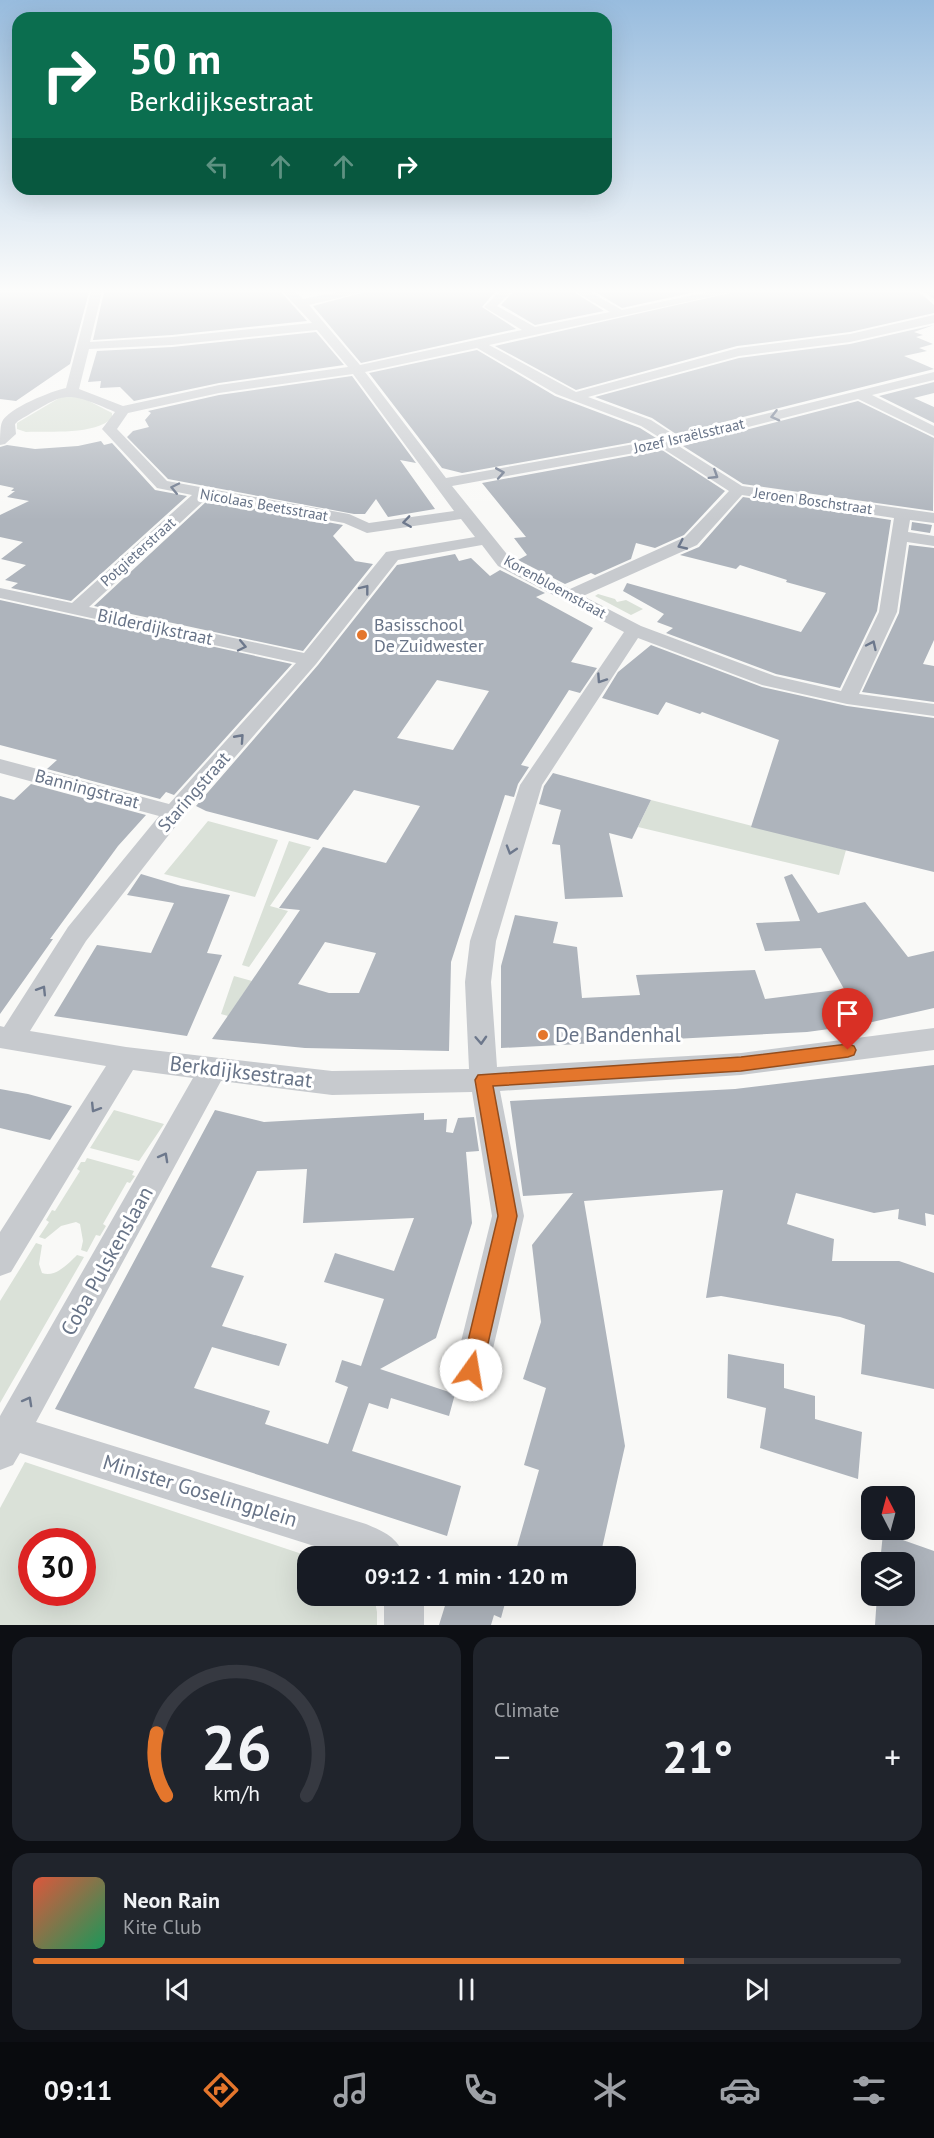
<!DOCTYPE html>
<html lang="en">
<head>
<meta charset="utf-8">
<style>
	:root { --surface:#171b24; --page:#20242c; --text:#f1f3f6; --muted:#9ea1a6; --line:#363941; --accent:#e4762c }
	body { margin:0; font-family:"PT Sans",sans-serif; background:var(--page); color:var(--text); height:100vh; display:flex; flex-direction:column; font-size:22px; white-space:nowrap }
	* { box-sizing:border-box; margin:0 }
	p { font-size:20px; color:var(--muted) }
	.icon { flex:none; width:33px; height:33px; fill:none; stroke:currentColor; stroke-width:2; stroke-linecap:round; stroke-linejoin:round }
	.map { position:relative; height:1625px; overflow:hidden }
	.panel { display:flex; flex-direction:column; gap:12px; padding:12px; background:#0d0f14; flex:1 }
	.panel>* { flex:none }
	.guide { position:absolute; left:12px; top:12px; width:600px; height:183px; border-radius:18px; box-shadow:0 6px 24px #0002; background:#0b6e4f; color:#fff; overflow:hidden }
	.needle { width:39px; rotate:354deg }
	.tools { position:absolute; left:861px; top:1486px; display:grid; gap:12px }
	.tools a { display:grid; place-items:center; width:54px; height:54px; border-radius:12px; background:var(--surface); box-shadow:0 6px 24px #0002; font-size:30px }
	.speed { position:absolute; left:18px; top:1528px; display:flex; gap:12px; font-size:30px; font-weight:700; text-align:center }
	.speed>* { display:grid; place-content:center; width:78px; height:78px; border-radius:50%; background:var(--surface); box-shadow:0 6px 24px #0002; line-height:1 }
	.speed .limit { border:9px solid #d22; background:#fff; color:#111 }
	.pin { position:absolute; display:grid; place-items:center; width:51px; height:51px; color:#fff; margin:-62px -26px; border-radius:50% 50% 50% 0; rotate:-45deg; box-shadow:0 0 6px #0007 }
	.pin .icon { rotate:45deg }
	.me { position:absolute; width:66px; margin:-33px; rotate:13deg; stroke-linejoin:round; filter:drop-shadow(0 0 4px #0008) }
	.turn { display:flex; align-items:center; gap:21px; height:126px; padding:0 18px; font-size:27px }
	.turn .icon { width:78px; height:78px; stroke-width:2.5 }
	.turn b { display:block; font-size:42px; line-height:51px }
	.lanes { display:flex; align-items:center; height:57px; padding:0 18px; background:#0003; justify-content:center; gap:30px; direction:ltr }
	.lanes .off { opacity:.35 }
	.big { font-size:45px; font-weight:600; line-height:1.1 }
	.panel .tile { flex:1; display:flex; flex-direction:column; justify-content:center; gap:9px; min-width:0; padding:0 21px; border-radius:18px; background:var(--page) }
	.panel .dial { align-items:center; gap:0 }
	.dial svg { height:156px; overflow:visible; fill:none; stroke:var(--line); stroke-width:7; stroke-linecap:round; text-anchor:middle }
	.dial text { fill:var(--text); stroke:none }
	.song { display:flex; align-items:center; gap:18px }
	.cover { width:72px; height:72px; border-radius:9px; background:linear-gradient(135deg,hsl(10 70% 55%),hsl(150 70% 35%)) }
	.played { height:6px; border-radius:3px; background:linear-gradient(90deg,var(--accent) 75%,var(--line) 75%) }
	.keys { display:flex; justify-content:space-around; direction:ltr }
	.heat { display:flex; justify-content:space-between; align-items:center; font-size:33px; direction:ltr }
	.panel .tiles { flex:1; display:grid; gap:12px; grid-template-columns:1fr 1fr }
	.tile:last-child { grid-column:span 2 }
	.trip { position:absolute; left:297px; top:1546px; width:339px; height:60px; border-radius:18px; background:var(--surface); box-shadow:0 6px 24px #0002; font-weight:600; line-height:60px; text-align:center }
	.dock { display:flex; height:96px; justify-content:space-around; align-items:center; background:#090b0e; color:var(--muted) }
	.dock .icon { width:42px; height:42px }
	.dock .selected { color:var(--accent) }
	.dock b { font-size:27px; color:var(--text) }
	.map>svg:first-child { display:block }
	.green { fill:#dae1d8; fill-rule:evenodd }
	.building { fill:#aeb4bc; fill-rule:evenodd }
	.lines { fill:none; stroke-linecap:round; stroke-linejoin:round }
	.minor { fill:#c7cace; fill-rule:evenodd }
	.oneway { stroke:#6d788c }
	.route { fill:#e4762c; stroke:#944d1d; stroke-width:1.5 }
	.poi-dot { fill:#e4762c; stroke:#fff; stroke-width:2 }
	.labels { text-anchor:middle; stroke-width:6; stroke-linejoin:round; paint-order:stroke }
	.far-street-label { font-size:15px; fill:#687488; stroke:#fff }
	.poi-label { font-size:18px; fill:#687488; stroke:#fff; text-anchor:start }
	.street-label { font-size:18px; fill:#687488; stroke:#fff }
	.near-poi-label { font-size:21px; fill:#687488; stroke:#fff; text-anchor:start }
	.near-street-label { font-size:21px; fill:#687488; stroke:#fff }
</style>
</head>
<body>
<div class="map">
<svg width="934" height="1625" viewBox="0 0 934 1625">
	<rect width="100%" height="100%" fill="#f9f9f7"/>
	<!-- green -->
	<path class="green" d="M 61,397 L 81,397 L 112,413 L 112,418 C 95,435 51,431 26,432 L 17,429 L 17,423 Z
		M 598,594 L 615,599 L 617,602 L 626,600 L 643,609 L 631,615 L 595,596 Z
		M 651,800 L 846,850 L 839,875 L 638,827 Z
		M 208,821 L 278,840 L 255,897 L 164,874 Z
		M 289,841 L 311,847 L 270,906 L 288,911 L 249,967 L 242,965 Z
		M 234,976 L 252,981 L 228,1016 L 221,1014 Z
		M 114,1110 L 164,1124 L 139,1161 L 90,1148 Z
		M 87,1158 L 134,1171 L 132,1175 L 135,1176 L 130,1183 L 127,1182 L 103,1224 L 106,1226 L 100,1236 L 96,1235 L 87,1252 L 81,1250 L 83,1241 L 80,1224 L 76,1222 L 61,1226 L 45,1239 L 39,1237 L 49,1222 L 46,1220 L 52,1210 L 55,1211 L 80,1171 L 77,1169 L 81,1162 L 85,1162 Z
		M 36,1243 L 42,1245 L 39,1264 L 42,1273 C 55,1278 68,1264 77,1255 L 84,1257 L 0,1403 L 0,1301 Z
		M 25,1462 L 311,1557 L 308,1557 L 308,1596 L 374,1596 L 377,1612 L 377,1625 L 0,1625 L 0,1508 ZM 32,1542 L 82,1542 L 82,1593 L 32,1593 Z"/>
	<!-- building -->
	<path class="building" d="M 0,292 L 89,292 L 70,364 L 16,401 L 0,399 Z
		M 104,292 L 281,292 L 307,321 L 172,335 L 93,340 Z
		M 365,292 L 495,292 L 482,307 L 516,329 L 361,363 L 313,306 Z
		M 513,292 L 574,292 L 604,311 L 535,325 L 501,305 Z
		M 595,292 L 695,292 L 622,308 Z
		M 734,292 L 919,292 L 934,305 L 934,313 L 850,332 L 737,346 L 576,390 L 495,346 Z
		M 934,325 L 914,332 L 923,335 L 916,337 L 933,344 L 919,348 L 927,351 L 904,356 L 934,369 L 676,434 L 652,418 L 595,397 L 739,358 L 850,344 Z
		M 316,332 L 344,365 L 219,383 L 134,401 L 120,387 L 100,388 L 101,381 L 88,382 L 97,351 L 172,347 Z
		M 477,350 L 555,396 L 640,428 L 656,438 L 462,473 L 442,468 L 369,373 Z
		M 352,376 L 416,463 L 400,460 L 435,509 L 388,517 L 376,499 L 365,514 L 354,514 L 168,479 L 127,437 L 133,431 L 149,427 L 145,420 L 151,413 L 148,411 L 219,395 Z
		M 934,382 L 934,393 L 914,398 L 934,407 L 934,423 L 879,396 Z
		M 858,401 L 934,438 L 933,511 L 743,484 L 683,446 Z
		M 101,441 L 104,445 L 112,443 L 155,490 L 187,496 L 71,601 L 11,588 L 18,583 L 5,580 L 26,565 L 1,559 L 23,542 L 0,537 L 0,515 L 29,501 L 7,497 L 15,491 L 11,491 L 14,488 L 0,485 L 0,447 L 7,445 L 35,449 L 78,446 Z
		M 662,450 L 725,491 L 684,535 L 655,548 L 636,543 L 631,559 L 595,575 L 591,573 L 565,584 L 518,560 L 527,555 L 514,538 L 526,537 L 482,483 Z
		M 743,497 L 891,520 L 877,611 L 840,688 L 776,674 L 666,633 L 673,628 L 657,622 L 664,614 L 623,591 L 627,583 L 801,632 L 826,593 L 786,582 L 787,580 L 740,565 L 736,569 L 680,555 L 699,547 Z
		M 208,500 L 343,525 L 333,536 L 355,561 L 373,564 L 303,651 L 94,606 Z
		M 912,522 L 932,525 L 930,533 L 911,530 Z
		M 909,545 L 934,548 L 934,640 L 923,664 L 934,666 L 934,702 L 862,692 L 899,613 Z
		M 455,554 L 459,561 L 471,558 L 490,576 L 500,570 L 545,593 L 536,597 L 593,628 L 571,662 L 597,668 L 580,693 L 569,690 L 521,765 L 529,767 L 518,784 L 514,797 L 505,795 L 451,962 L 449,1051 L 305,1048 L 212,1039 L 300,910 L 279,908 L 323,847 L 386,863 L 420,806 L 354,790 L 318,840 L 206,811 L 196,806 L 318,665 L 397,565 ZM 437,680 L 489,691 L 453,750 L 397,738 ZM 325,942 L 376,953 L 359,993 L 329,993 L 298,984 Z
		M 0,600 L 292,664 L 174,795 L 166,792 L 160,799 L 47,769 L 57,760 L 0,745 Z
		M 651,645 L 762,687 L 847,706 L 934,718 L 934,872 L 751,827 L 779,740 L 702,712 L 700,714 L 666,702 L 658,715 L 602,698 L 618,672 Z
		M 553,773 L 651,800 L 632,839 L 609,833 L 623,897 L 565,899 L 560,845 L 552,844 L 561,810 L 539,804 L 544,786 Z
		M 31,784 L 146,815 L 118,846 L 50,939 L 53,939 L 0,1014 L 0,796 L 14,800 Z
		M 141,874 L 181,886 L 230,895 L 207,953 L 222,955 L 187,1036 L 54,1016 L 97,945 L 151,953 L 174,903 L 127,895 Z
		M 792,874 L 818,913 L 865,902 L 908,957 L 934,951 L 934,1008 L 859,1025 L 807,1032 L 501,1048 L 501,966 L 515,915 L 558,922 L 553,943 L 577,947 L 582,998 L 640,995 L 636,975 L 755,970 L 765,999 L 844,989 L 821,948 L 765,951 L 756,923 L 800,921 L 784,877 Z
		M 934,1065 L 934,1215 L 925,1213 L 926,1226 L 898,1219 L 899,1209 L 874,1213 L 796,1193 L 787,1224 L 834,1239 L 832,1261 L 899,1261 L 934,1273 L 934,1389 L 861,1374 L 865,1325 L 840,1317 L 721,1296 L 706,1298 L 723,1190 L 584,1201 L 625,1446 L 600,1557 L 514,1557 L 539,1470 L 524,1465 L 546,1388 L 523,1379 L 541,1322 L 532,1245 L 573,1193 L 523,1196 L 510,1101 L 735,1089 Z
		M 0,1089 L 28,1094 L 72,1106 L 50,1140 L 0,1128 Z
		M 215,1110 L 264,1122 L 424,1113 L 424,1120 L 447,1119 L 446,1132 L 453,1133 L 458,1118 L 474,1117 L 479,1151 L 466,1152 L 472,1223 L 436,1338 L 380,1369 L 455,1394 L 449,1416 L 391,1398 L 388,1409 L 369,1403 L 352,1451 L 461,1486 L 447,1536 L 55,1409 ZM 307,1169 L 303,1223 L 414,1218 L 394,1271 L 335,1253 L 324,1282 L 384,1299 L 361,1366 L 342,1360 L 335,1382 L 348,1387 L 328,1444 L 265,1424 L 270,1411 L 194,1388 L 212,1347 L 279,1366 L 287,1344 L 222,1326 L 244,1276 L 211,1267 L 257,1171 Z
		M 728,1354 L 784,1364 L 784,1388 L 815,1396 L 815,1419 L 862,1432 L 858,1479 L 760,1448 L 766,1408 L 727,1398 Z
		M 883,1533 L 934,1551 L 934,1625 L 875,1625 L 877,1596 L 904,1596 L 904,1563 L 880,1563 Z
		M 448,1596 L 507,1596 L 501,1618 L 494,1615 L 491,1625 L 439,1625 Z"/>
	<g class="lines">
		<!-- minor -->
		<path class="minor" d="M 91,292 L 102,292 L 90,342 L 172,337 L 312,323 L 283,292 L 295,292 L 303,299 L 338,292 L 363,292 L 309,305 L 360,365 L 522,330 L 484,307 L 499,292 L 511,292 L 497,306 L 535,327 L 610,312 L 576,292 L 590,292 L 622,310 L 708,292 L 732,292 L 489,345 L 576,392 L 738,348 L 850,334 L 934,315 L 934,323 L 850,342 L 739,356 L 588,397 L 651,420 L 676,436 L 934,372 L 934,380 L 872,395 L 934,426 L 934,436 L 858,399 L 677,445 L 742,486 L 934,513 L 934,523 L 910,520 L 908,532 L 934,536 L 934,546 L 907,542 L 897,612 L 859,694 L 934,704 L 934,716 L 847,704 L 762,685 L 638,638 L 542,785 L 496,941 L 491,982 L 497,1067 L 741,1053 L 934,1028 L 934,1050 L 741,1075 L 500,1091 L 524,1216 L 488,1370 L 483,1382 L 471,1387 L 459,1382 L 454,1370 L 492,1216 L 472,1092 L 332,1095 L 221,1081 L 36,1422 L 366,1524 C 385,1532 397,1537 405,1557 L 349,1557 L 20,1453 L 13,1465 L 0,1470 L 0,1416 L 193,1078 L 133,1070 L 11,1272 L 0,1276 L 0,1232 L 106,1066 L 0,1048 L 0,1026 L 4,1027 L 68,927 L 159,816 L 0,773 L 0,759 L 169,804 L 296,663 L 0,598 L 0,588 L 72,603 L 192,495 L 157,488 L 102,429 L 115,412 C 62,389 66,393 18,421 L 15,424 L 16,434 L 5,444 L 0,445 C 0,440 0,426 2,422 C 8,408 52,391 66,388 ZM 317,330 L 348,367 L 219,385 L 123,406 L 79,389 L 89,349 L 172,345 ZM 477,348 L 556,394 L 641,426 L 662,439 L 446,478 L 365,372 ZM 353,374 L 454,511 L 369,523 L 349,514 L 167,481 L 117,429 L 128,413 L 219,393 ZM 662,448 L 729,491 L 685,537 L 570,589 L 510,558 L 452,486 ZM 742,495 L 894,518 L 879,612 L 841,691 L 775,676 L 641,626 L 583,596 L 697,545 ZM 207,498 L 344,523 L 367,533 L 461,519 L 475,537 L 386,552 L 304,653 L 89,607 ZM 482,545 L 498,566 L 624,632 L 520,785 L 470,941 L 465,982 L 469,1069 L 332,1071 L 126,1047 L 30,1031 L 86,941 L 182,818 L 316,664 L 398,560 Z
			M 924,292 L 934,292 L 934,299 Z
			M 384,1596 L 424,1596 L 424,1625 L 384,1625 Z"/>
	</g>
	<!-- one-way arrows -->
	<defs><path id="oneway-chevron" d="M-2-3.5L2.5 0L-2 3.5" fill="none" stroke-width="1.6" stroke-linecap="round" stroke-linejoin="round" transform="scale(1.5)"/></defs>
	<g class="oneway">
		<use href="#oneway-chevron" transform="translate(775 416) rotate(166)"/>
		<use href="#oneway-chevron" transform="translate(500 473) rotate(-10)"/>
		<use href="#oneway-chevron" transform="translate(714 475) rotate(32)"/>
		<use href="#oneway-chevron" transform="translate(175 488) rotate(-168)"/>
		<use href="#oneway-chevron" transform="translate(407 522) rotate(172)"/>
		<use href="#oneway-chevron" transform="translate(682 545) rotate(155)"/>
		<use href="#oneway-chevron" transform="translate(365 589) rotate(-52)"/>
		<use href="#oneway-chevron" transform="translate(872 645) rotate(-65)"/>
		<use href="#oneway-chevron" transform="translate(242 646) rotate(12)"/>
		<use href="#oneway-chevron" transform="translate(601 679) rotate(124)"/>
		<use href="#oneway-chevron" transform="translate(240 738) rotate(-48)"/>
		<use href="#oneway-chevron" transform="translate(511 850) rotate(107)"/>
		<use href="#oneway-chevron" transform="translate(42 990) rotate(-58)"/>
		<use href="#oneway-chevron" transform="translate(481 1040) rotate(87)"/>
		<use href="#oneway-chevron" transform="translate(95 1108) rotate(122)"/>
		<use href="#oneway-chevron" transform="translate(164 1157) rotate(-61)"/>
		<use href="#oneway-chevron" transform="translate(28 1401) rotate(-61)"/>
	</g>
	<!-- sky -->
	<linearGradient id="sky" x2="0" y2="1"><stop stop-color="#98bcde"/><stop offset="0.56" stop-color="#fcfcfb"/><stop offset="1" stop-color="#fcfcfb" stop-opacity="0"/></linearGradient>
	<rect width="934" height="520" fill="url(#sky)"/>
	<!-- route -->
	<path class="route" d="M 848,1044 L 854,1046 L 856,1050 L 854,1055 L 848,1057 L 741,1071 L 493,1086 L 517,1216 L 482,1370 L 479,1378 L 471,1381 L 464,1378 L 461,1370 L 498,1216 L 475,1080 L 478,1075 L 741,1057 Z"/>
	<!-- markers -->
	<g class="poi-dot">
		<circle cx="362" cy="635" r="6"/>
		<circle cx="543" cy="1035" r="6"/>
	</g>
	<g class="labels">
		<!-- far-street labels -->
		<g class="far-street-label">
			<text transform="translate(689 436) rotate(-13)" y="5">Jozef Israëlsstraat</text>
			<text transform="translate(813 501) rotate(8)" y="5">Jeroen Boschstraat</text>
			<text transform="translate(264 505) rotate(10)" y="5">Nicolaas Beetsstraat</text>
			<text transform="translate(138 552) rotate(-42)" y="5">Potgieterstraat</text>
			<text transform="translate(555 587) rotate(29)" y="5">Korenbloemstraat</text>
		</g>
		<!-- poi labels -->
		<g class="poi-label">
			<text x="374" y="631">Basisschool<tspan x="374" dy="21">De Zuidwester</tspan></text>
		</g>
		<!-- street labels -->
		<g class="street-label">
			<text transform="translate(155 627) rotate(12)" y="6">Bilderdijkstraat</text>
			<text transform="translate(87 789) rotate(15)" y="6">Banningstraat</text>
			<text transform="translate(194 792) rotate(-49)" y="6">Staringstraat</text>
		</g>
		<!-- near-poi labels -->
		<g class="near-poi-label">
			<text x="555" y="1042">De Bandenhal</text>
		</g>
		<!-- near-street labels -->
		<g class="near-street-label">
			<text transform="translate(241 1072) rotate(7)" y="7">Berkdijksestraat</text>
			<text transform="translate(107 1261) rotate(-61)" y="7">Coba Pulskenslaan</text>
			<text transform="translate(200 1491) rotate(17)" y="7">Minister Goselingplein</text>
		</g>
	</g>
</svg>
<div class="tools">
<a><svg class="needle" viewBox="-14 -14 28 28"><path d="M0-13l5 13h-10z" fill="#e53935"/><path d="M0 13l5-13h-10z" fill="#9ea1a6"/></svg></a>
<a><svg class="icon" aria-label="layers" viewBox="0 0 24 24"><path d="M12 4l9 5-9 5-9-5zM3 14l9 5 9-5"/></svg></a>
</div>
<div class="speed"><div class="limit">30</div></div>
<div class="pin" style="left:848px;top:1050px;background:#d93025"><svg class="icon" aria-label="arrive" viewBox="0 0 24 24"><path d="M6 21V4h12l-3 4 3 4H6"/></svg></div>
<svg class="me" style="left:471px;top:1370px" viewBox="-20 -20 40 40"><circle r="19" fill="#fff"/><path d="M0-13L10 11 0 6-10 11z" fill="#e4762c"/></svg>
<div class="trip">09:12 · 1 min · 120 m</div>
<div class="guide">
<div class="turn"><svg class="icon" aria-label="right" viewBox="0 0 24 24"><path d="M7 20v-9h11M14 6l5 5-5 5"/></svg><div><b>50 m</b>Berkdijksestraat</div></div>
<div class="lanes"><svg class="icon off" aria-label="left" viewBox="0 0 24 24"><path d="M17 20v-9H6M10 6l-5 5 5 5"/></svg><svg class="icon off" aria-label="ahead" viewBox="0 0 24 24"><path d="M12 20V5M6 11l6-6 6 6"/></svg><svg class="icon off" aria-label="ahead" viewBox="0 0 24 24"><path d="M12 20V5M6 11l6-6 6 6"/></svg><svg class="icon" aria-label="right" viewBox="0 0 24 24"><path d="M7 20v-9h11M14 6l5 5-5 5"/></svg></div>
</div>
</div>
<section class="panel">
<div class="tiles">
<div class="tile dial"><svg viewBox="0 0 100 80">
<path d="M14 69A42 42 0 1 1 86 69"/>
<path d="M14 69A42 42 0 0 1 9 37" stroke="#e4762c"/>
<text x="50" y="56" font-size="32" font-weight="700">26</text>
<text x="50" y="72" font-size="11">km/h</text>
</svg></div>
<div class="tile"><p>Climate</p>
<div class="heat"><a>−</a><b class="big">21°</b><a>+</a></div>
</div>
<div class="tile">
<div class="song"><i class="cover"></i><div><b>Neon Rain</b><p>Kite Club</p></div></div>
<div class="played"></div>
<div class="keys"><svg class="icon" aria-label="previous" viewBox="0 0 24 24"><path d="M18 5L8 12l10 7zM5 5v14"/></svg><svg class="icon" aria-label="pause" viewBox="0 0 24 24"><path d="M8 5v14M16 5v14"/></svg><svg class="icon" aria-label="next" viewBox="0 0 24 24"><path d="M6 5l10 7-10 7zM19 5v14"/></svg></div>
</div>
</div>
</section>
<nav class="dock">
<b>09:11</b>
<svg class="icon selected" aria-label="directions" viewBox="0 0 24 24"><path d="M12 3l9 9-9 9-9-9zM9 14v-3h6M13 9l2 2-2 2"/></svg>
<svg class="icon" aria-label="music" viewBox="0 0 24 24"><path d="M9 18V5l10-2v13"/><circle cx="6" cy="18" r="3"/><circle cx="16" cy="16" r="3"/></svg>
<svg class="icon" aria-label="phone" viewBox="0 0 24 24"><path d="M5 4h4l2 5-3 2q2 4 5 5l2-3 5 2v4C11 20 4 13 5 4z"/></svg>
<svg class="icon" aria-label="climate" viewBox="0 0 24 24"><path d="M12 3v18M4 7l16 10M4 17L20 7"/></svg>
<svg class="icon" aria-label="car" viewBox="0 0 24 24"><path d="M5 17H2v-5l4-1 3-4h7l3 4 3 1v5h-3M9 17h6M6 11h13"/><circle cx="7" cy="17" r="2"/><circle cx="17" cy="17" r="2"/></svg>
<svg class="icon" aria-label="filters" viewBox="0 0 24 24"><path d="M4 7h16M4 17h16"/><circle cx="9" cy="7" r="2"/><circle cx="15" cy="17" r="2"/></svg>
</nav>
</body>
</html>
